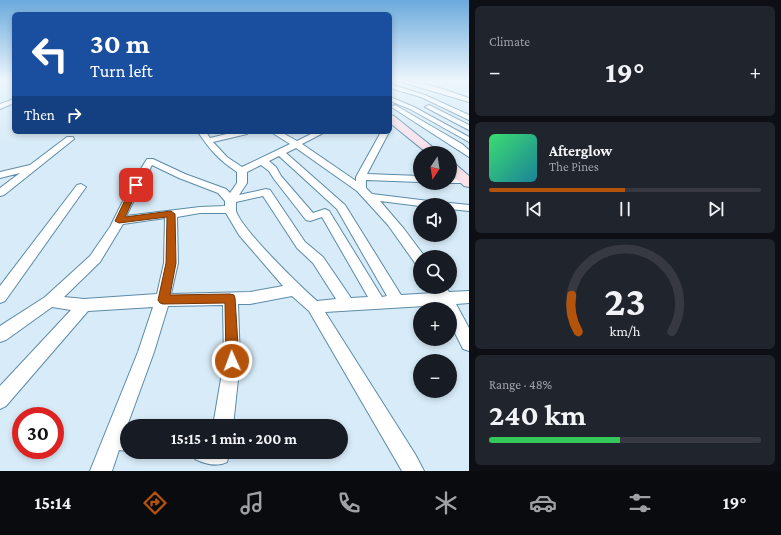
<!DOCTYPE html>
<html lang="en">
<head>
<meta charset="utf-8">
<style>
	:root { --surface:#171b24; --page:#20242c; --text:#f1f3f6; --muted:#9ea1a6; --line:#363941; --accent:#b45309 }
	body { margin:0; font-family:"Crimson Pro",serif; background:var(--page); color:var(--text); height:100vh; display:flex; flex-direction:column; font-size:15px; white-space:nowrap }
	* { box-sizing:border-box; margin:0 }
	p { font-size:13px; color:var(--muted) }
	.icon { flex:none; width:22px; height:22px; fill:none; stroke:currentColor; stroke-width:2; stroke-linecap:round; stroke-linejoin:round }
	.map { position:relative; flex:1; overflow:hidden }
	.drawer { display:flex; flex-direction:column; gap:6px; padding:6px; background:#0d0f14; width:312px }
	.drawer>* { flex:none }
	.top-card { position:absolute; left:12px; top:12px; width:380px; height:122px; border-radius:6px; box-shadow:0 2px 6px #0003; background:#1a4fa0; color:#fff; overflow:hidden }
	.needle { width:26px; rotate:192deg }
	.tools { position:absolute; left:413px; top:146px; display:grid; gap:8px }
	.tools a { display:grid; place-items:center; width:44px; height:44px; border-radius:50%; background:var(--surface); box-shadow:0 2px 6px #0003; font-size:20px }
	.speed { position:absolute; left:12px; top:407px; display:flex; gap:8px; font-size:20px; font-weight:700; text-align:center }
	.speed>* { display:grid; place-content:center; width:52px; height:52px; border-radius:50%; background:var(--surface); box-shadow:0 2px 6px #0003; line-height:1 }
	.speed .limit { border:6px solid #d22; background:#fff; color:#111 }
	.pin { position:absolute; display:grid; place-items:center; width:34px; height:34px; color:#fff; margin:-17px; border-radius:8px; box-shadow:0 2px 6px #0006 }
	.me { position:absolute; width:44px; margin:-22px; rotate:358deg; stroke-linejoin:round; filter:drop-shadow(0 0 3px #0008) }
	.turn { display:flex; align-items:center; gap:14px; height:84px; padding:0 12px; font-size:18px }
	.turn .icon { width:52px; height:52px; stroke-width:2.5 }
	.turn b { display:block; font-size:28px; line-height:34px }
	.then { display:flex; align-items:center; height:38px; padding:0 12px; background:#0003; gap:8px; font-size:15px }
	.big { font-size:30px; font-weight:700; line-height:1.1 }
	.drawer .widget { flex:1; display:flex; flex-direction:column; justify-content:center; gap:6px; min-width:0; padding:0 14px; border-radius:6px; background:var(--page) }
	.drawer .dial { align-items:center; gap:0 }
	.dial svg { height:104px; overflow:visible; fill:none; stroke:var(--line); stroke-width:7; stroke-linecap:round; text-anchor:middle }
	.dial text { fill:var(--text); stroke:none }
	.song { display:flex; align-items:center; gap:12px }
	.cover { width:48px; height:48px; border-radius:6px; background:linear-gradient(135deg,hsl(140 70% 55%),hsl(190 70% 35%)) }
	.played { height:4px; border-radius:2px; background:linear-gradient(90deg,var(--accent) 50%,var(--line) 50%) }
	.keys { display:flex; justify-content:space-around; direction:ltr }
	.heat { display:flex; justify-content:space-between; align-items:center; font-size:22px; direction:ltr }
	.charge { height:6px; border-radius:3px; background:linear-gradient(90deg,#34c759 48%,var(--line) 0) }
	.trip { position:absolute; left:120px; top:419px; width:228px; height:40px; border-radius:20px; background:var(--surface); box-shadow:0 2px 6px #0003; font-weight:700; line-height:40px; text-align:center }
	.dock { display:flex; height:64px; justify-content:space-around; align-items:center; background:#090b0e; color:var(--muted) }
	.dock .icon { width:28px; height:28px }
	.dock .active { color:var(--accent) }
	.dock b { font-size:18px; color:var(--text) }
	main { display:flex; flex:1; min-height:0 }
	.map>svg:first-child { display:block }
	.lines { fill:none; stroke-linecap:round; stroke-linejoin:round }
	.street-casing { stroke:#5c8ba9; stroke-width:2 }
	.secondary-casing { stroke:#5c8ba9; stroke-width:2 }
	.street { fill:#fff; fill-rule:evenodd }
	.secondary { fill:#f9e2ea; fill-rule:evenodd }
	.route { fill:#b45309; stroke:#753606 }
</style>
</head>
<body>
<main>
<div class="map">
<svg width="469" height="471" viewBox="0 0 469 471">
	<rect width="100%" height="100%" fill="#d7ebf8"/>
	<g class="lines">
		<!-- street casing -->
		<g class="street-casing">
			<path id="street" d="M 395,80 C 420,80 445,90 469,98 L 469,102 Z
				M 390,84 L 425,95 L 469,115 L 469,120 L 421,97 L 390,88 Z
				M 390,97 L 414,107 L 469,137 L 469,142 L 410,109 L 390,101 Z
				M 14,99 L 14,103 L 0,109 L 0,104 Z
				M 395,105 L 462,144 L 469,150 L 469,157 L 393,108 L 391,107 Z
				M 429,105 L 469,125 L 469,130 L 427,108 L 425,107 Z
				M 198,132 L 206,132 L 210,138 L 235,132 L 248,132 L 247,134 L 213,142 L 227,157 L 242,167 L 290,144 L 271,132 L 281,132 L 297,141 L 315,132 L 325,132 L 302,144 L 356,181 L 356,177 L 381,132 L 389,132 L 367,174 L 420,176 L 420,182 L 366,180 L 366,188 L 372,194 L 437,202 L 442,205 L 420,205 L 420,206 L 380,201 L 404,229 L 425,257 L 420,257 L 420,265 L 415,263 L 388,225 L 357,191 L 296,148 L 286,153 L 345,205 L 401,295 L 434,293 L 431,287 L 446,287 L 449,292 L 469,291 L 469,303 L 456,304 L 469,328 L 469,351 L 463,349 L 450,323 L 450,309 L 443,309 L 441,305 L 325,312 L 415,454 L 424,471 L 402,471 L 309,311 L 292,296 L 250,304 L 238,304 L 240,361 L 233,426 L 213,426 L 224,361 L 223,305 L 168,306 L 154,352 L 127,426 L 127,451 L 119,450 L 112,471 L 90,471 L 138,352 L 153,307 L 88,311 L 6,406 L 0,409 L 0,386 L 71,310 L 52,307 L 6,340 L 0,342 L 0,326 L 45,297 L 90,256 L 110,227 L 131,185 L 147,159 L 153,159 L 185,174 L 226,189 L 230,193 L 237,183 L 237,172 C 219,160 210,150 198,132 ZM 279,156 L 337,209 L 387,296 L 382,297 L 329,211 L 325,209 L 313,213 L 281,176 L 276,167 L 269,161 ZM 152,165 L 179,178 L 218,193 L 225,201 L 225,206 L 200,207 L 126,216 ZM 261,165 L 269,171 L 274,179 L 306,220 L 310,221 L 322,217 L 368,297 L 351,298 L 323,257 L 305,242 L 270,190 L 266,189 L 239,195 L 247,183 L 247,172 ZM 263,196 L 297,248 L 313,263 L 336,299 L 317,301 C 300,286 242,230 236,211 C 236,209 236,205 236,202 ZM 200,213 L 226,213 L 239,235 L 283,286 L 250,292 L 171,294 L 178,263 L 177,217 ZM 165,218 L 164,263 L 157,294 L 84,299 L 64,297 L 100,262 L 123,224 Z
				M 67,137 L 73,137 L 74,139 L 4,195 L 0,196 L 0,188 L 20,173 L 0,178 L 0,172 L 30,165 Z
				M 450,178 L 469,179 L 469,183 L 447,183 L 450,183 Z
				M 81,184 L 86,187 L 5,301 L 0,303 L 0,286 L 77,185 Z
				M 450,203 L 469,205 L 469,211 L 450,209 L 450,205 L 445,205 Z
				M 192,452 L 230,452 L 227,462 C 217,467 205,464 195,459 Z"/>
		</g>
		<!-- secondary casing -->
		<g class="secondary-casing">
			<path id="secondary" d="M 390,115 L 394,116 L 440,153 L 427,153 L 390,123 Z
				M 450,162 L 454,163 L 469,176 L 469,187 L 464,186 L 450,173 Z"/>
		</g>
		<!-- street -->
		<use href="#street" class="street"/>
		<!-- secondary -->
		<use href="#secondary" class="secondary"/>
	</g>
	<!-- sky -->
	<linearGradient id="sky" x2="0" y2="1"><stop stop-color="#6baadc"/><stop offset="0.55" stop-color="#edf6fc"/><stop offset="1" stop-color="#edf6fc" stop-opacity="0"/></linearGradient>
	<rect width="469" height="146" fill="url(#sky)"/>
	<!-- route -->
	<path class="route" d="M 136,182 L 140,185 L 125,217 L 171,211 L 175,214 L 176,263 L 170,295 L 230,294 L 234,295 L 235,298 L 239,361 L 237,365 L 232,367 L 228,365 L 226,361 L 225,303 L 163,304 L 160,303 L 158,300 L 166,263 L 167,217 L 119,223 L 115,221 L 132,185 Z"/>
</svg>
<div class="tools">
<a><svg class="needle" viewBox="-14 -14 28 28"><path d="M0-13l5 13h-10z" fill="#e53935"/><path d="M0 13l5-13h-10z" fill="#9ea1a6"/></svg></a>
<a><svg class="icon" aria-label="sound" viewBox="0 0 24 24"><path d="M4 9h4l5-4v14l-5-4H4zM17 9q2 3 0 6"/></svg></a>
<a><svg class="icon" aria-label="search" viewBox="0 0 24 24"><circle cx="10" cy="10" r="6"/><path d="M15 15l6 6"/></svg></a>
<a>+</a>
<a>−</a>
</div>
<div class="speed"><div class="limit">30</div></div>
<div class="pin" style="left:136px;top:185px;background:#d93025"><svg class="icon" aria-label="arrive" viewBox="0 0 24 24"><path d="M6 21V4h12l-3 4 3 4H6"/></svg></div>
<svg class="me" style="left:232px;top:361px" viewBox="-20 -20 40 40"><circle r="17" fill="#b45309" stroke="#fff" stroke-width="3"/><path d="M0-11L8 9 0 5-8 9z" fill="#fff"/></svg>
<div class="trip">15:15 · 1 min · 200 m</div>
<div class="top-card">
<div class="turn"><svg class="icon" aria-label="left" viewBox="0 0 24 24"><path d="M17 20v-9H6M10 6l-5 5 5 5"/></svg><div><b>30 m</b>Turn left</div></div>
<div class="then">Then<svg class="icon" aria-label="right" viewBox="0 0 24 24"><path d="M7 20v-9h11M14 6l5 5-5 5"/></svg></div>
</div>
</div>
<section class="drawer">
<div class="widget"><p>Climate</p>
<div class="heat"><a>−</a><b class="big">19°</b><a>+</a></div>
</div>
<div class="widget">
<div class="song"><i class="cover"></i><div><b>Afterglow</b><p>The Pines</p></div></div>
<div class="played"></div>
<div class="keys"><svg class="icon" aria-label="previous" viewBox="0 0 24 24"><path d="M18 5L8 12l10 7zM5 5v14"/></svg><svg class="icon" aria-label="pause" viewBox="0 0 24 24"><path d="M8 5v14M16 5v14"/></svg><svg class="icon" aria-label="next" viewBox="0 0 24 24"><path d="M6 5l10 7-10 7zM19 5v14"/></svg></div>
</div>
<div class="widget dial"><svg viewBox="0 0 100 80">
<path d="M14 69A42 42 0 1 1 86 69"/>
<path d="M14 69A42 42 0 0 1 9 41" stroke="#b45309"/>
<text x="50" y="56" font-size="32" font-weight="700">23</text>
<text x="50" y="72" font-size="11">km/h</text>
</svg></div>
<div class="widget"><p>Range · 48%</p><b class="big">240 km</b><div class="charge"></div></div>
</section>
</main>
<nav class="dock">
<b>15:14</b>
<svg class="icon active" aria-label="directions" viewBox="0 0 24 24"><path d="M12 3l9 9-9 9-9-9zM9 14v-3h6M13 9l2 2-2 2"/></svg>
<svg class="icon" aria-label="music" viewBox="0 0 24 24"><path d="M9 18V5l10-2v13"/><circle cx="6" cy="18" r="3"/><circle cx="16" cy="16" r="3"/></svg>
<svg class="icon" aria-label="phone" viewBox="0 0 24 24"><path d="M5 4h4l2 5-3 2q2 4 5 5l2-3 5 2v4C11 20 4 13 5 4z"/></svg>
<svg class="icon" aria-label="climate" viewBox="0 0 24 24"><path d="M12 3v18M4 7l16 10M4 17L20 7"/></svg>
<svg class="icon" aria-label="car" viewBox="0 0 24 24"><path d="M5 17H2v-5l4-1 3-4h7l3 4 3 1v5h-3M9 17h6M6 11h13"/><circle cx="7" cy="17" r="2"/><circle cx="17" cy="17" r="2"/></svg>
<svg class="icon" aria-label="filters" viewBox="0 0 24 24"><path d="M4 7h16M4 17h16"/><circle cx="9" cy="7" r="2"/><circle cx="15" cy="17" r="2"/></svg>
<b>19°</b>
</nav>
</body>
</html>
